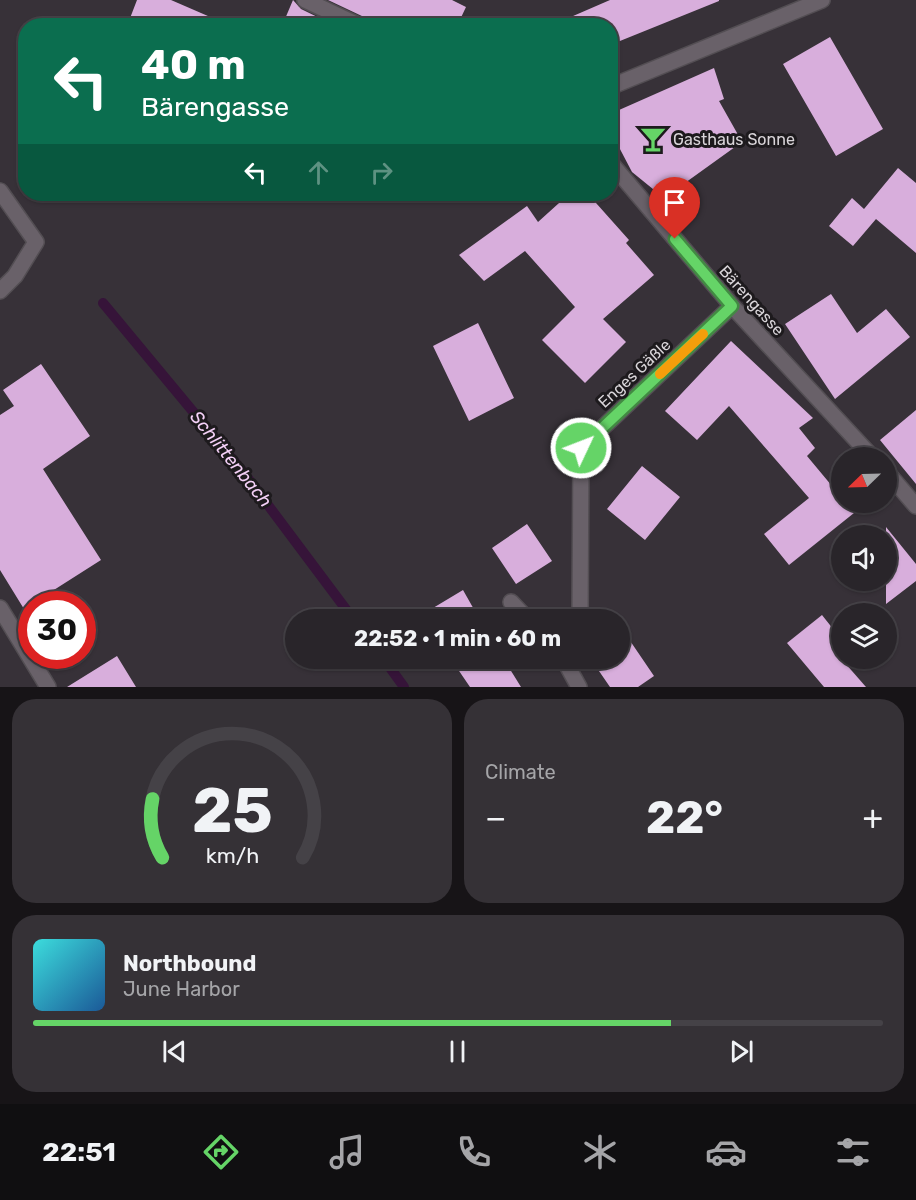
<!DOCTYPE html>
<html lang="en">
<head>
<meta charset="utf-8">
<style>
	:root { --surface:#29252a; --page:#353136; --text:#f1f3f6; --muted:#a5a5a8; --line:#454247; --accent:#65d467 }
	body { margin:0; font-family:Rubik,sans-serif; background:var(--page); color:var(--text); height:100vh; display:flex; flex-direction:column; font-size:22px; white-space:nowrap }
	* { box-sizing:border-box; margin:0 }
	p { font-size:20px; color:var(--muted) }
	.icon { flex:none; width:33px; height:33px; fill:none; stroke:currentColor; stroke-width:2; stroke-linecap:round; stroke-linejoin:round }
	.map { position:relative; height:687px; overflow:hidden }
	.sheet { display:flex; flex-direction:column; gap:12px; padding:12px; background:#171417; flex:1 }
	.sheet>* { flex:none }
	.top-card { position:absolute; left:18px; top:18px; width:600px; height:183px; border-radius:24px; box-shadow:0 2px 4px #0004,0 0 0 2px var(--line); background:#0b6e4f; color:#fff; overflow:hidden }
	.needle { width:39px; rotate:247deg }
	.fabs { position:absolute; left:831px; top:447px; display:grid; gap:12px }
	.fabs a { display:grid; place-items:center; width:66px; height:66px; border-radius:50%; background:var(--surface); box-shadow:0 2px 4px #0004,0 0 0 2px var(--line); font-size:30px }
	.speed { position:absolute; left:18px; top:591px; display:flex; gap:12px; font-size:30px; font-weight:700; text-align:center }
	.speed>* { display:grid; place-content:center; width:78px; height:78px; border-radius:50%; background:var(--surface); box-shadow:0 2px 4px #0004,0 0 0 2px var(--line); line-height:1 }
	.speed .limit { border:9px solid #d22; background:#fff; color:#111 }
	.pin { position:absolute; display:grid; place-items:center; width:51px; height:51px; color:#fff; margin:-62px -26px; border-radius:50% 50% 50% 0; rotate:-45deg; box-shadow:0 0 6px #0007 }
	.pin .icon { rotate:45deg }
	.me { position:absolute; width:66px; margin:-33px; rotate:47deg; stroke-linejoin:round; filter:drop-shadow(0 0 4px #0008) }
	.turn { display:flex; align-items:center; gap:21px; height:126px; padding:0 24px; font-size:27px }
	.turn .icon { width:78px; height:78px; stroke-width:2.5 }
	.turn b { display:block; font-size:42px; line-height:51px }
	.lanes { display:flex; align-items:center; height:57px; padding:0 24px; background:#0003; justify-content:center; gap:30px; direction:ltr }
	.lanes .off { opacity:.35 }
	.big { font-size:45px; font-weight:700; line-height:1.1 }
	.sheet .widget { flex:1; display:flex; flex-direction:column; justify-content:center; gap:9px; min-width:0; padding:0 21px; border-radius:24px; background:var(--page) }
	.sheet .dial { align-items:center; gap:0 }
	.dial svg { height:156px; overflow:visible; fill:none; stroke:var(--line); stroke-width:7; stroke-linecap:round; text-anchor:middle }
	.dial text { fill:var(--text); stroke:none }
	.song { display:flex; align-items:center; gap:18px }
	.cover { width:72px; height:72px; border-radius:9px; background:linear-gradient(135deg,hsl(180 70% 55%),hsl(210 70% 35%)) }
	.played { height:6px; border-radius:3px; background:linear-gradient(90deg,var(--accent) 75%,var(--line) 75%) }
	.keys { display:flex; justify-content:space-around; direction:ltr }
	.heat { display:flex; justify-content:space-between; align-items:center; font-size:33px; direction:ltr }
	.sheet .tiles { flex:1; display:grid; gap:12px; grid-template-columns:1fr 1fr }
	.widget:last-child { grid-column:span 2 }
	.trip { position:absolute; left:285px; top:609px; width:345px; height:60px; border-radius:30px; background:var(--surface); box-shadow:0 2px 4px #0004,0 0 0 2px var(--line); font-weight:700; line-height:60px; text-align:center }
	.tabs { display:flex; height:96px; justify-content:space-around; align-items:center; background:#100f11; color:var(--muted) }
	.tabs .icon { width:42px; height:42px }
	.tabs .on { color:var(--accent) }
	.tabs b { font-size:27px; color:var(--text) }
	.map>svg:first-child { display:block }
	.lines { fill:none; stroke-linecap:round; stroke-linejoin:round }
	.stream { stroke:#361439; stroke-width:10 }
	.building { fill:#d8aedc }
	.minor-casing { stroke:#534e53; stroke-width:18 }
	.minor { stroke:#696169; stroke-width:15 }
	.route-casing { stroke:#428a43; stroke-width:15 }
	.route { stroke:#65d467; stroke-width:10 }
	.slow { stroke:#f59e0b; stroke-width:10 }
	.labels { text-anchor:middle; stroke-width:6; stroke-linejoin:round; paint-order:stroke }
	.poi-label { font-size:16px; fill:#d9d5d9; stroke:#1d1a1d; text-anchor:start }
	.street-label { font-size:16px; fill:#d9d5d9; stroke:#1d1a1d }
	.water-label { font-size:18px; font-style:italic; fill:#f4d0f7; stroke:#1d1a1d }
</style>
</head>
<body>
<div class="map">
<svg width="916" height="687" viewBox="0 0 916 687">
	<rect width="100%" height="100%" fill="#373138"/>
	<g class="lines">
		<!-- stream -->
		<path class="stream" d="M 103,303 L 244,473 L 354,620
			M 383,658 L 404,687"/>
	</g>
	<!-- building -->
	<path class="building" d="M 137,0 L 171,0 L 231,26 L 127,26 Z
		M 293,0 L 301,9 L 336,26 L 282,26 Z
		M 328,0 L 452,0 L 466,7 L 457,26 L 370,26 L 364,17 Z
		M 610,0 L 719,0 L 719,1 L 610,45 L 610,26 L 550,26 Z
		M 830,37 L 883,129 L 836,156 L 783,64 Z
		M 714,68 L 724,99 L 719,101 L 741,140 L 735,147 L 664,198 L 632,172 L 610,130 L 610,114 Z
		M 898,168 L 916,183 L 916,253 L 876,219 L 853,246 L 829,226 L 852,198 L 864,209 Z
		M 569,194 L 588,194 L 629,240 L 626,243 L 654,275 L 603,319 L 626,342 L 585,383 L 542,340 L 575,307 L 525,251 L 484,281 L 459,255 L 527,206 L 538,222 Z
		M 831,294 L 857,333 L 886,309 L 910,337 L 835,399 L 785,324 Z
		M 478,323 L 514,398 L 469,421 L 433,346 Z
		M 731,341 L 813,418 L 799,428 L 815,448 L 807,456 L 842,498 L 842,502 L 845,502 L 854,513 L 789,565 L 764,534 L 809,498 L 729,406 L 697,440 L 665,411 Z
		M 41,364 L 90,436 L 43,469 L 101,560 L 24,609 L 0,570 L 0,415 L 14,406 L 3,390 Z
		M 916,410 L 916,484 L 880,440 Z
		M 642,466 L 680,497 L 645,540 L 607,509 Z
		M 527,524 L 552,561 L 516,584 L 492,548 Z
		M 886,527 L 916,564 L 916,581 L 886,604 Z
		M 463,590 L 480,620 L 413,620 Z
		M 822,615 L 841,639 L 831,647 L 866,687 L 824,687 L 787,643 Z
		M 620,626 L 654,676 L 638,687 L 610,687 L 590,658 L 620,658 Z
		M 117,656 L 136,687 L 67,687 Z
		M 465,658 L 503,658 L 521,687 L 470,687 L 455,665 Z"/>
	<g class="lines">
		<!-- minor casing -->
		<g class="minor-casing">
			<path id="minor" d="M 305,0 L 360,26
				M 610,87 L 822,0
				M 610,162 L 732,306 L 873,458
				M 0,191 L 36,242 L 15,276 L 0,291
				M 886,471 L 916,506
				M 511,602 L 528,620
				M 0,608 L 48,687
				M 580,620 L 581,448 L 732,306
				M 563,658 L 579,687"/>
		</g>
		<!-- minor -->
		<use href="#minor" class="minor"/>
	</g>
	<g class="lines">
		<!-- route casing -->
		<g class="route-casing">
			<path id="route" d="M 581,448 L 732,306 L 675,239"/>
		</g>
		<!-- route -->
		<use href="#route" class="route"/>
		<!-- slow -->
		<path class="slow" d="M 660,374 L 703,334"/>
	</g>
	<!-- icons -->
	<defs>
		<g id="bar-bare" transform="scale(2.07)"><path d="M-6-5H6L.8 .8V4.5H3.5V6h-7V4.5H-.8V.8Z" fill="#65d467" stroke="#1d1a1d" stroke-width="2.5" paint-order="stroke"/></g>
	</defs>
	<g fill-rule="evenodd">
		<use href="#bar-bare" x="653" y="139"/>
	</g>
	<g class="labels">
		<!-- poi labels -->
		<g class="poi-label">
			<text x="673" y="145">Gasthaus Sonne</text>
		</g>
		<!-- street labels -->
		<g class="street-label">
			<text transform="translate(752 300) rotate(48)" y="6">Bärengasse</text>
			<text transform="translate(634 373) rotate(-43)" y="6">Enges Gäßle</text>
		</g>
		<!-- water labels -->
		<g class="water-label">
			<text transform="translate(231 459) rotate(51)" y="6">Schlittenbach</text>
		</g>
	</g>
</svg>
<div class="fabs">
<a><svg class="needle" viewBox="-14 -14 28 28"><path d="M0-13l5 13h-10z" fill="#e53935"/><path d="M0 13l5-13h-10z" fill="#a5a5a8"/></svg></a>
<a><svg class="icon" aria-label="sound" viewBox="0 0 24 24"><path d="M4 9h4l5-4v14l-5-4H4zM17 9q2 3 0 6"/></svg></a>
<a><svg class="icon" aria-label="layers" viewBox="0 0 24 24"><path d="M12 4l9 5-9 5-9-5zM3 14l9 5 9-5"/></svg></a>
</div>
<div class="speed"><div class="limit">30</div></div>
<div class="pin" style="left:675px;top:239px;background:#d93025"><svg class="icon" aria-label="arrive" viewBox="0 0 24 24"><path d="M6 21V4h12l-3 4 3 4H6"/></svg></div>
<svg class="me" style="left:581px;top:448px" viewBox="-20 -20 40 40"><circle r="17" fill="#65d467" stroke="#fff" stroke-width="3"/><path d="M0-11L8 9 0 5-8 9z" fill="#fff"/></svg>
<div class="trip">22:52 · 1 min · 60 m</div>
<div class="top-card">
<div class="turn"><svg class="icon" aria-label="left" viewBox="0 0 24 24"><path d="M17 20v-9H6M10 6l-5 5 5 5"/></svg><div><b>40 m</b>Bärengasse</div></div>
<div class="lanes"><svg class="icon" aria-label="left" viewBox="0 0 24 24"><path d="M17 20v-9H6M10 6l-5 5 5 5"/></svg><svg class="icon off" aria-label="ahead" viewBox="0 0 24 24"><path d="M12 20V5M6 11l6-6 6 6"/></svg><svg class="icon off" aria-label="right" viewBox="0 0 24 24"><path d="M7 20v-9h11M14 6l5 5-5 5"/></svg></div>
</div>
</div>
<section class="sheet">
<div class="tiles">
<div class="widget dial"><svg viewBox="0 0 100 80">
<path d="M14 69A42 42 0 1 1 86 69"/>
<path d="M14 69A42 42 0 0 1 9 39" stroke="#65d467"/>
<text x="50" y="56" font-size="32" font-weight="700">25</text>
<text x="50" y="72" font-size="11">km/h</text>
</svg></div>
<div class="widget"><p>Climate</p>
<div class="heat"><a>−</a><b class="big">22°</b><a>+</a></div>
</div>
<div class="widget">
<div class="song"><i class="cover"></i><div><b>Northbound</b><p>June Harbor</p></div></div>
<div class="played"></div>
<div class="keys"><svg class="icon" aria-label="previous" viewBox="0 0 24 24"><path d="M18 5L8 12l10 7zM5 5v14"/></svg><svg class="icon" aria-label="pause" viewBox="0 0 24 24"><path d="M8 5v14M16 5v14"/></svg><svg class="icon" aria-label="next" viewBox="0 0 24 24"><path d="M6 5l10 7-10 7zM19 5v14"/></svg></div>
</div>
</div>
</section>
<nav class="tabs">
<b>22:51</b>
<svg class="icon on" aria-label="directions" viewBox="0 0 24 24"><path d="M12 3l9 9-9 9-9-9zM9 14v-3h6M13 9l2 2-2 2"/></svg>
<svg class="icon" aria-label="music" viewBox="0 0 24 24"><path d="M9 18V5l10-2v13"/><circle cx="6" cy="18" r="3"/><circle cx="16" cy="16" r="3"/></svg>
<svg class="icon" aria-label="phone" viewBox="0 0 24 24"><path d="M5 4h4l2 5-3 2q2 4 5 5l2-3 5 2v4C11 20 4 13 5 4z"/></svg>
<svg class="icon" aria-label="climate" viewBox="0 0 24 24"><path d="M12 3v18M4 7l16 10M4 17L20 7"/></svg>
<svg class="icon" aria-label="car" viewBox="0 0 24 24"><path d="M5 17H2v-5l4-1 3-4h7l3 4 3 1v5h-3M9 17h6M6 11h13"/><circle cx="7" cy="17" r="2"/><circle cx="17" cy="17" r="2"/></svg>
<svg class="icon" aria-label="filters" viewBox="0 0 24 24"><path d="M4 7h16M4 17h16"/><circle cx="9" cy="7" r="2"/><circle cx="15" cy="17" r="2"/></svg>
</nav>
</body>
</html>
